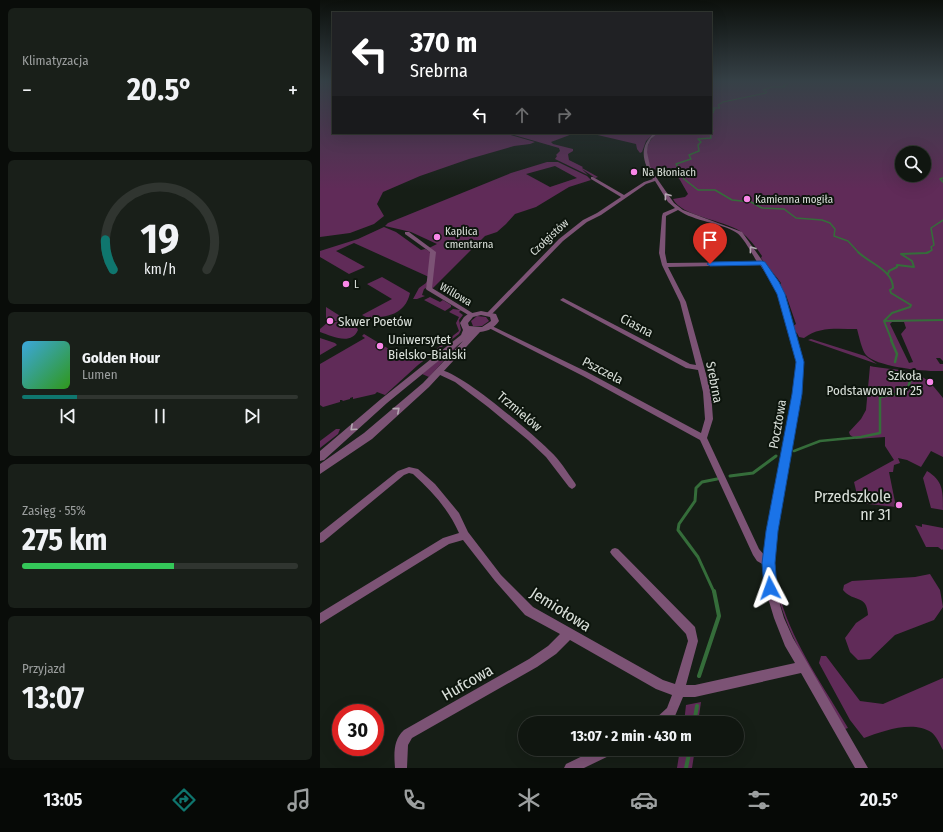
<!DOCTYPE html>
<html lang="pl">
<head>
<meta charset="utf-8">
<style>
	:root { --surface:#101610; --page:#191f19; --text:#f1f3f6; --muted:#9c9f9f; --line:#303530; --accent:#0f766e }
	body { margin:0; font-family:"Fira Sans Condensed",sans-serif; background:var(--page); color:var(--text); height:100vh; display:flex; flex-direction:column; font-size:15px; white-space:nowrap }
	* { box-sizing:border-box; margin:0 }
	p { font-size:13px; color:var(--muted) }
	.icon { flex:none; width:22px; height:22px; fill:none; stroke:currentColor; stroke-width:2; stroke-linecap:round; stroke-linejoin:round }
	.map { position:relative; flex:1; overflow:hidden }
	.panel { display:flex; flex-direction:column; gap:8px; padding:8px; background:#090c09; width:320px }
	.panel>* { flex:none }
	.guide { position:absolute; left:12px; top:12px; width:380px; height:122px; border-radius:0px; box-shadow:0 4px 16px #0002,0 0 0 1px var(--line); background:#202124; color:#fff; overflow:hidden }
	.controls { position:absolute; left:575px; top:146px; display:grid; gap:8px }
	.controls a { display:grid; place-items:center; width:36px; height:36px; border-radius:50%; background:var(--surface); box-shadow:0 4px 16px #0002,0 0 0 1px var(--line); font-size:20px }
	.speed { position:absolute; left:12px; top:704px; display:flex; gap:8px; font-size:20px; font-weight:700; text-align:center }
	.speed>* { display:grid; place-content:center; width:52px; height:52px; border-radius:50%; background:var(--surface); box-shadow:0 4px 16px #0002,0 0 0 1px var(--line); line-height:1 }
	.speed .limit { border:6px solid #d22; background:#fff; color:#111 }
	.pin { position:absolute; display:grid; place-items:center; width:34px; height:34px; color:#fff; margin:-41px -17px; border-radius:50% 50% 50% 0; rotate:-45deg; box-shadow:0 0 4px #0007 }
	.pin .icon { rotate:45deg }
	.me { position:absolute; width:44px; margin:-22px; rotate:356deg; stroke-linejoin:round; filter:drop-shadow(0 0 3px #0008) }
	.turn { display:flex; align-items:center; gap:14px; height:84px; padding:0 12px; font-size:18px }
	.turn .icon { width:52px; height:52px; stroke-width:2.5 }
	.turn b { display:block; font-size:28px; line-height:34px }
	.lanes { display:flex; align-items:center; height:38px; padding:0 12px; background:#0003; justify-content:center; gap:20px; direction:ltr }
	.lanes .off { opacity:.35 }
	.big { font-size:30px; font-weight:700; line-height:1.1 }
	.panel .tile { flex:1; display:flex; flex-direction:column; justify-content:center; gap:6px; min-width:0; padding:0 14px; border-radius:6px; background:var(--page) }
	.panel .dial { align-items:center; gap:0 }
	.dial svg { height:104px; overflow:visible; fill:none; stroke:var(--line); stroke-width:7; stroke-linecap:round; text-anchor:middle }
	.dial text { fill:var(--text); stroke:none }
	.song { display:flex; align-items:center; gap:12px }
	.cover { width:48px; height:48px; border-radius:6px; background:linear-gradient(135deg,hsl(200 70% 55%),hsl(110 70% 35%)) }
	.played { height:4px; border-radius:2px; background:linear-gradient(90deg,var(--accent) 20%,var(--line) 20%) }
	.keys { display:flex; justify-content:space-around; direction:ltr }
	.heat { display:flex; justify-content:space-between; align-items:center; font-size:22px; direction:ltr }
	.charge { height:6px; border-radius:3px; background:linear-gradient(90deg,#34c759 55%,var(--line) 0) }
	.trip { position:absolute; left:198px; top:716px; width:226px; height:40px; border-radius:20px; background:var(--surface); box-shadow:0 4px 16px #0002,0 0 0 1px var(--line); font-weight:700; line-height:40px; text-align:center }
	.tabs { display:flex; height:64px; justify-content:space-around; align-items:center; background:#060906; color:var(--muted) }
	.tabs .icon { width:28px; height:28px }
	.tabs .selected { color:var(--accent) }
	.tabs b { font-size:18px; color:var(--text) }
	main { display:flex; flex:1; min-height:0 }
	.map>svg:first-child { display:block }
	.green { fill:#602b58; fill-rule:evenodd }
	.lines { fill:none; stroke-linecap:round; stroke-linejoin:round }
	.stream-far5 { stroke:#356d3a; stroke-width:1 }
	.stream-far4 { stroke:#356d3a; stroke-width:1.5 }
	.stream-far3 { stroke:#356d3a; stroke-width:2 }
	.stream-far2 { stroke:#356d3a; stroke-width:2.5 }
	.stream-far1 { stroke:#356d3a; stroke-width:3 }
	.stream { stroke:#356d3a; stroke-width:4 }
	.minor { fill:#7c5375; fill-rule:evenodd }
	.tertiary { fill:#7c5375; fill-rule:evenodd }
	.oneway { stroke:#b4a8b2 }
	.route { fill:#1a73e8; stroke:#114b97 }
	.poi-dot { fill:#f987e8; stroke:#0d150d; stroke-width:1.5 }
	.labels { text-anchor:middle; stroke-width:4; stroke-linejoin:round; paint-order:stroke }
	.far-poi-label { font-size:11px; fill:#dae0da; stroke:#0d150d; text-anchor:start }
	.far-street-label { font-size:11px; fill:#dae0da; stroke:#0d150d }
	.poi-label { font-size:13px; fill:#dae0da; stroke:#0d150d; text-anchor:start }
	.street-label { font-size:13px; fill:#dae0da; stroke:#0d150d }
	.near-poi-label { font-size:16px; fill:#dae0da; stroke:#0d150d; text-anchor:end }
	.near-street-label { font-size:16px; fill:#dae0da; stroke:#0d150d }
</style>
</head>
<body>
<main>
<section class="panel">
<div class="tile"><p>Klimatyzacja</p>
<div class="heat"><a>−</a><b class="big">20.5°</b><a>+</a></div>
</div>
<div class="tile dial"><svg viewBox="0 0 100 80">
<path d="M14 69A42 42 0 1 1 86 69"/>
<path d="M14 69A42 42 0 0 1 8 46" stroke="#0f766e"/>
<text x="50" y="56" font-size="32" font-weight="700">19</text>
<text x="50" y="72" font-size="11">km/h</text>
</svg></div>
<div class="tile">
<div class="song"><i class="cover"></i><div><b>Golden Hour</b><p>Lumen</p></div></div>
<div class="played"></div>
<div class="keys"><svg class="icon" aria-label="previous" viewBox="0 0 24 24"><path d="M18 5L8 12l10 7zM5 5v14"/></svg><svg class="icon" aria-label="pause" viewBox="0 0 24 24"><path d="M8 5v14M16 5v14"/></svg><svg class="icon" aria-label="next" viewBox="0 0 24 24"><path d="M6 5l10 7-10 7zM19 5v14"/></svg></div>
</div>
<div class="tile"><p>Zasięg · 55%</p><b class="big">275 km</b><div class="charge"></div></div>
<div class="tile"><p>Przyjazd</p><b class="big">13:07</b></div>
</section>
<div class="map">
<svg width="623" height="768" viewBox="0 0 623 768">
	<rect width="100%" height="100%" fill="#161e16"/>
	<!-- green -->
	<path class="green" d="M 0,81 L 13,81 L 13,133 L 184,133 L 215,142 L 210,144 L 194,146 L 149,159 L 100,176 L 63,192 L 57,204 L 64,216 L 54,224 L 30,233 L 0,237 Z
		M 391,81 L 623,81 L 623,361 L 620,358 L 616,358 L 620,364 L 623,364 L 623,371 C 608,372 556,367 546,355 C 542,351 539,336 537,329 C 519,329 499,326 484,338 L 479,337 L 477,333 L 475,332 L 473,326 L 476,324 L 466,295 L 463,293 L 460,286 L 461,283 C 455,274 447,267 441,258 L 442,256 C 436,247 429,238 420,231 C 403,220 361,216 353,199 L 365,197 L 368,194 L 360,180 L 350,168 L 332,170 C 324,156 325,142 338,133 L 391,133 ZM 582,153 L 604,153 L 604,175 L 582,175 ZM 572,322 L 584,322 L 586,328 L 581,334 L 593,362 L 589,363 L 570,324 Z
		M 187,133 L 255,133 L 231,142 L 233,144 L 253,149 L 253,151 L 248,154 L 249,160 L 263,167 L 262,168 L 278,177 L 275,178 L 262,169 L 268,175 L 235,159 L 237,156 L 236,155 L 240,151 L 239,148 Z
		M 269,133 L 334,133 L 326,141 L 322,152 L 320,153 L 317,149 L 316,144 Z
		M 227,162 L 238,162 L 267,176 L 271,180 L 249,187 L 216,207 L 195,214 L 186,224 L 177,232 L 165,236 L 112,289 L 110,287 L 113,270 L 109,248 L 117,244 L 91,232 L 65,226 L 68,223 L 191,173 ZM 235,166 L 257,178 L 230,187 L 206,174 Z
		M 64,227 L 76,232 L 101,250 L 105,249 L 111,252 L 111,270 L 106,288 L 104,289 L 102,295 L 105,296 L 97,299 L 93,299 L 99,288 L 106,283 L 109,277 L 34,243 L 16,251 L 45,267 L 29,274 L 0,257 L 0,251 L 38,239 Z
		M 62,277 L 90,293 C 85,315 67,317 48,318 L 42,315 L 72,299 L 47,284 Z
		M 110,297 L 120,302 L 123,300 L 131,305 L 131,307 L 125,311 L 104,300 Z
		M 6,307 L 36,326 L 38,330 C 31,346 12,336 0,332 L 0,329 L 7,323 L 11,324 L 18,321 L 6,321 Z
		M 133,309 L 141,310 L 139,312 L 143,315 L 139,320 L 141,330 L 139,334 L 98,365 L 65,395 L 57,392 L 55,394 L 33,399 L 33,397 L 30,398 L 30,399 L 23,401 L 22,400 L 20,400 L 20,402 L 3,407 L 0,405 L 0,364 L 45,338 L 42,336 L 44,334 L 79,355 L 101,361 L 139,331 L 136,323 L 139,317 L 129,312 Z
		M 157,316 L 166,317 L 169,321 L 162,326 L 153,326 L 151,321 Z
		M 0,338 L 15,343 L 17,345 L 0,355 Z
		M 491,339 L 545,356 L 557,364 L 488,340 Z
		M 139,344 L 109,377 L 102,374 Z
		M 550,366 C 569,370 593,368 608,381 C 614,386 618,392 623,398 L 623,457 L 611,451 L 601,467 L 587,460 L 578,458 L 580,463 L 574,465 L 573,472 L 569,472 L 576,507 L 539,503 L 534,482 L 574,460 L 565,446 L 565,437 L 536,439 L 530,435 L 529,432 L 541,419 L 546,410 Z
		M 16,429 L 20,429 L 18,434 L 0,448 L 0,441 Z
		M 607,471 C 623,481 623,490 623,510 L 611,508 L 603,478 Z
		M 602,524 L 623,528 L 623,549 L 622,550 L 618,547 L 606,547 L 595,525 L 602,527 Z
		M 610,574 L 620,590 L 623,607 L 614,620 L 575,635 L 550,659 L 538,660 L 530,652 L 525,638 L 536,623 L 548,615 C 547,594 534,603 523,590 L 524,585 L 532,581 L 595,577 Z
		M 459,600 L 461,601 C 475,647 504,687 528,728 L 525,729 C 500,687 473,646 459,600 Z
		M 501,656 L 506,656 L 540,701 L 563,704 L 623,678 L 623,750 C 620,745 616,735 611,732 C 593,720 562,731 544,738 L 530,720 L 499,663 Z
		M 381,702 L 378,723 L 364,723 L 366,705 Z
		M 360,749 L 375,749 L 372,768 L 357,768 Z"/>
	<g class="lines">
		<!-- stream-far5 -->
		<path class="stream-far5" d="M 391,115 L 394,112 L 392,111 L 395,110 L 392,108 L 400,108 L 398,105 L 403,102 L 446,93 L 447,92 L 443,90 L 452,87 L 465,87 L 463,85 L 467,85 L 469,81"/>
		<!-- stream-far4 -->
		<path class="stream-far4" d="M 391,128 L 393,131 L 391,132
			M 390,133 L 391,138 L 378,139 L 381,142 L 378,145 L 379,151 L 369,155 L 371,159 L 356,164 L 364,179 L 378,190 L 395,190 L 412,200 L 431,202 L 442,208 L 464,209 L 476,218 L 502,220 L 510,223 L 515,229 L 514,236 L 528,241 L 539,253
			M 623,178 L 620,179 L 623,182
			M 607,253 L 612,250 L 611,247 L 614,245 L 611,228 L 623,220"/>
		<!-- stream-far3 -->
		<path class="stream-far3" d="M 538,252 C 549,263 573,270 573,288 L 570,290 L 571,293 L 591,305 L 590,307 L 572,313 L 564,321 L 572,341
			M 568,274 L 569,271 L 577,267 L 577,265 L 594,267 L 592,261 L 581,254 L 606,253 L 609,252
			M 564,321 L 623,320"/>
		<!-- stream-far2 -->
		<path class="stream-far2" d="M 571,340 L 577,354 L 575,362
			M 474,451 L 500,441 L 541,437 L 560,433 L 560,397 L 586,392 L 591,379 L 582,371"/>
		<!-- stream-far1 -->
		<path class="stream-far1" d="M 410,476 L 433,473 L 456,456
			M 394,592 L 378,557 L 358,530 L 359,524 L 375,501 L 376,488 L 382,482 L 397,479"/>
		<!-- stream -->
		<path class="stream" d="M 379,676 L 399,616 L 394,591
			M 374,723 L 377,706
			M 366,768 L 370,749"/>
		<!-- minor -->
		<path class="minor" d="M 334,133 L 338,133 L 331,139 L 328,145 L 327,152 L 330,166 L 338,180 L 354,203 L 363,210 L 422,232 L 461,287 L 482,357 L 483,370 L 457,531 L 454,563 L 455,588 L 464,618 L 473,638 L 548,768 L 535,768 L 481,673 L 375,697 L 363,697 L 355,716 L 348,723 L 333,723 L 335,719 L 347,708 L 352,695 L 336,689 L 250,640 L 236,654 L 217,667 L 92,738 L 88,745 L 87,768 L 75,768 C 74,754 73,740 84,730 L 209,659 L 228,646 L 240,634 L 205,615 L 175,581 L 143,540 L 129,544 L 0,624 L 0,613 L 123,538 L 139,533 C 129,510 112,491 93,474 L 89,473 L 84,475 L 3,542 L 0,543 L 0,533 L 78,471 L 89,467 L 98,469 L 115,484 L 139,513 L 148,532 L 181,575 L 213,607 L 343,680 L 355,684 L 368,641 L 366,634 L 292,555 L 290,552 L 292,549 L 295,548 L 298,549 L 375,627 L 378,641 L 366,685 L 375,685 L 475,663 L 465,646 L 454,618 L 445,588 L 444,565 L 437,561 L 433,555 L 380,440 L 263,376 L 167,327 L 168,326 L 172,326 L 267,372 L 381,433 L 385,419 L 383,392 L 378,370 L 366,368 L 240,300 L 243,298 L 245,299 L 370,364 L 376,365 L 360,302 L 342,265 L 339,253 L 342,216 L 343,213 L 355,208 L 348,202 L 335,181 L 326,184 L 281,215 L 267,222 L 243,241 L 171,315 L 169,316 L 166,314 L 239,239 L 263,220 L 277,213 L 301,197 L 271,179 L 271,177 L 273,177 L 304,195 L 324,182 L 333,179 C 323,162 318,148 334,133 ZM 358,210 C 375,222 400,222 417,233 C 423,237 433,255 437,262 L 347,263 L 345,253 L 346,216 ZM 440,265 L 455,287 L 476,357 L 477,370 L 447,531 L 445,556 L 439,549 L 387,438 L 393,419 L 391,392 L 366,302 L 348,267 Z
			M 85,232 L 89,232 L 116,252 L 112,288 L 154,314 L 155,315 L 154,316 L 150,316 L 107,290 L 106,289 L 110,252 L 85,234 Z
			M 118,370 C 136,367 215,436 230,451 C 240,460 247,472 255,483 L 256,485 L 255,487 L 252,489 L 249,487 L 226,457 L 208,440 L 168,407 L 135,382 L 118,374 L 117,372 Z
			M 277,749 L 297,749 L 295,753 L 264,768 L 244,768 L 246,764 Z"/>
		<!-- tertiary -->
		<path class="tertiary" d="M 161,311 L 176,314 L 179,321 C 174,328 169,331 160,332 L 109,387 L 52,439 L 0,474 L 0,464 L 44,433 L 103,383 L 143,341 L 67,403 L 4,460 L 0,461 L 0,451 L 61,399 L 141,335 L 143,330 L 140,323 L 144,317 L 148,314 ZM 161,315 L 170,317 L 171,321 L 162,327 L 149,326 L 148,323 L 153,317 Z"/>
	</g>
	<!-- one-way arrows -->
	<defs><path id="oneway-chevron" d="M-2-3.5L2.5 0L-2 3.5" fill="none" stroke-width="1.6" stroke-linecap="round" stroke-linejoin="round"/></defs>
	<g class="oneway">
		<use href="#oneway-chevron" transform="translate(347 196) rotate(-126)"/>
		<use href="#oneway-chevron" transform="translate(432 249) rotate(-126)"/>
		<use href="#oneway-chevron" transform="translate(77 410) rotate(-41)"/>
		<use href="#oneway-chevron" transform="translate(33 428) rotate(138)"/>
	</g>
	<!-- sky -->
	<linearGradient id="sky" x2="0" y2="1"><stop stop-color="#0c100c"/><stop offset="0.43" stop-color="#364147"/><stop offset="1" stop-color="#364147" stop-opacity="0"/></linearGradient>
	<rect width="623" height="189" fill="url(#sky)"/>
	<!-- route -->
	<path class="route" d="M 442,261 L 445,262 L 459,282 L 465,294 L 484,362 L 482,394 L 458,531 L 455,563 L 457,588 L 455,592 L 450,594 L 446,592 L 444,588 L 442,563 L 446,531 L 472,394 L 476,362 L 457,294 L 441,265 L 390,266 L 387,264 L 390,262 Z"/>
	<!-- markers -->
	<g class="poi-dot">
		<circle cx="314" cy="172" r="4"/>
		<circle cx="427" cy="199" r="4"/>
		<circle cx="117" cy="237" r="4"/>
		<circle cx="26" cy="284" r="4"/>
		<circle cx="10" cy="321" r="4"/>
		<circle cx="60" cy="346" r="4"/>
		<circle cx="610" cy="382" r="4"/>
		<circle cx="579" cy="505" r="4"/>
	</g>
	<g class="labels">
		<!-- far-poi labels -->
		<g class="far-poi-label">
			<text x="322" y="176">Na Błoniach</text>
			<text x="435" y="203">Kamienna mogiła</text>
			<text x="125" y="235">Kaplica<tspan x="125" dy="13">cmentarna</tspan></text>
			<text x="34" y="288">L</text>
		</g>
		<!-- far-street labels -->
		<g class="far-street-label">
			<text transform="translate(229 237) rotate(-43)" y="4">Czołgistów</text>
			<text transform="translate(136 294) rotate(30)" y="4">Willowa</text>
		</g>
		<!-- poi labels -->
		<g class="poi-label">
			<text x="18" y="326">Skwer Poetów</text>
			<text x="68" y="344">Uniwersytet<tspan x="68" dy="15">Bielsko-Bialski</tspan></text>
			<text x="602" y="380" text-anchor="end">Szkoła<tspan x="602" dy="15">Podstawowa nr 25</tspan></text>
		</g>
		<!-- street labels -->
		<g class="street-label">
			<text transform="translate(317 325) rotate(28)" y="5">Ciasna</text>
			<text transform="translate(283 370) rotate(27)" y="5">Pszczela</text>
			<text transform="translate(395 382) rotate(79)" y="5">Srebrna</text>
			<text transform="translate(200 411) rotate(40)" y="5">Trzmielów</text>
			<text transform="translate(457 424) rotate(-80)" y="5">Pocztowa</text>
		</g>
		<!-- near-poi labels -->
		<g class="near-poi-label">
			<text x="571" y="502">Przedszkole<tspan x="571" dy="18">nr 31</tspan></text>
		</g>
		<!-- near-street labels -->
		<g class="near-street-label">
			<text transform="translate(241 609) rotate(32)" y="6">Jemiołowa</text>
			<text transform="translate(147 682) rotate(-30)" y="6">Hufcowa</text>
		</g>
	</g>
</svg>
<div class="controls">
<a><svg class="icon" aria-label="search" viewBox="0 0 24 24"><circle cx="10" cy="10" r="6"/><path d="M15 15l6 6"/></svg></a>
</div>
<div class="speed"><div class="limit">30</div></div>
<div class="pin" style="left:390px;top:264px;background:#d93025"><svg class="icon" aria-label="arrive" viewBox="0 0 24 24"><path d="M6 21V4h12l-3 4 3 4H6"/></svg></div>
<svg class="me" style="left:450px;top:588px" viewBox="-20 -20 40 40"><path d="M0-17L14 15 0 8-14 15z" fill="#1a73e8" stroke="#fff" stroke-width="4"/></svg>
<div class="trip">13:07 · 2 min · 430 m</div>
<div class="guide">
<div class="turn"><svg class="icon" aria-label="left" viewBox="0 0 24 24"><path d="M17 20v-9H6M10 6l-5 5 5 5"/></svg><div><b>370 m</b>Srebrna</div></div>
<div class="lanes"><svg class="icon" aria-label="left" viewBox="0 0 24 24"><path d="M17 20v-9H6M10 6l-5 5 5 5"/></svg><svg class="icon off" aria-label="ahead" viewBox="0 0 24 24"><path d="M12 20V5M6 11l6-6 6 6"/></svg><svg class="icon off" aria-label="right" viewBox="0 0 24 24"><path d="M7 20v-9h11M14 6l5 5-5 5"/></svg></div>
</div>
</div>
</main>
<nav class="tabs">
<b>13:05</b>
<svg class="icon selected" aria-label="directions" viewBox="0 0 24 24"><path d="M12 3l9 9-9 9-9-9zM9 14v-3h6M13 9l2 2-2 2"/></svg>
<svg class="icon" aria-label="music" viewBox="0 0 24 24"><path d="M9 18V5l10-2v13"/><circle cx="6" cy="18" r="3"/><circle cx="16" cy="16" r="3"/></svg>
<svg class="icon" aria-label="phone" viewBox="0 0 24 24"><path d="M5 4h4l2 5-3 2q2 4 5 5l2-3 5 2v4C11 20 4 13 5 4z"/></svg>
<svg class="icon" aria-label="climate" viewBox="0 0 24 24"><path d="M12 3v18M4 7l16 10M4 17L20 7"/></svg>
<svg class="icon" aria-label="car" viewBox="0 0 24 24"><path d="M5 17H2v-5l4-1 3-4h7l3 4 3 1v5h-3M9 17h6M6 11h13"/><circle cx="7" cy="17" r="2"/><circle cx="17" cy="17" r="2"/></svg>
<svg class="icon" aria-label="filters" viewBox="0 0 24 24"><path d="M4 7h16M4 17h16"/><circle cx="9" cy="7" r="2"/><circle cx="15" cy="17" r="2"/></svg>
<b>20.5°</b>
</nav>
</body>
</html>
